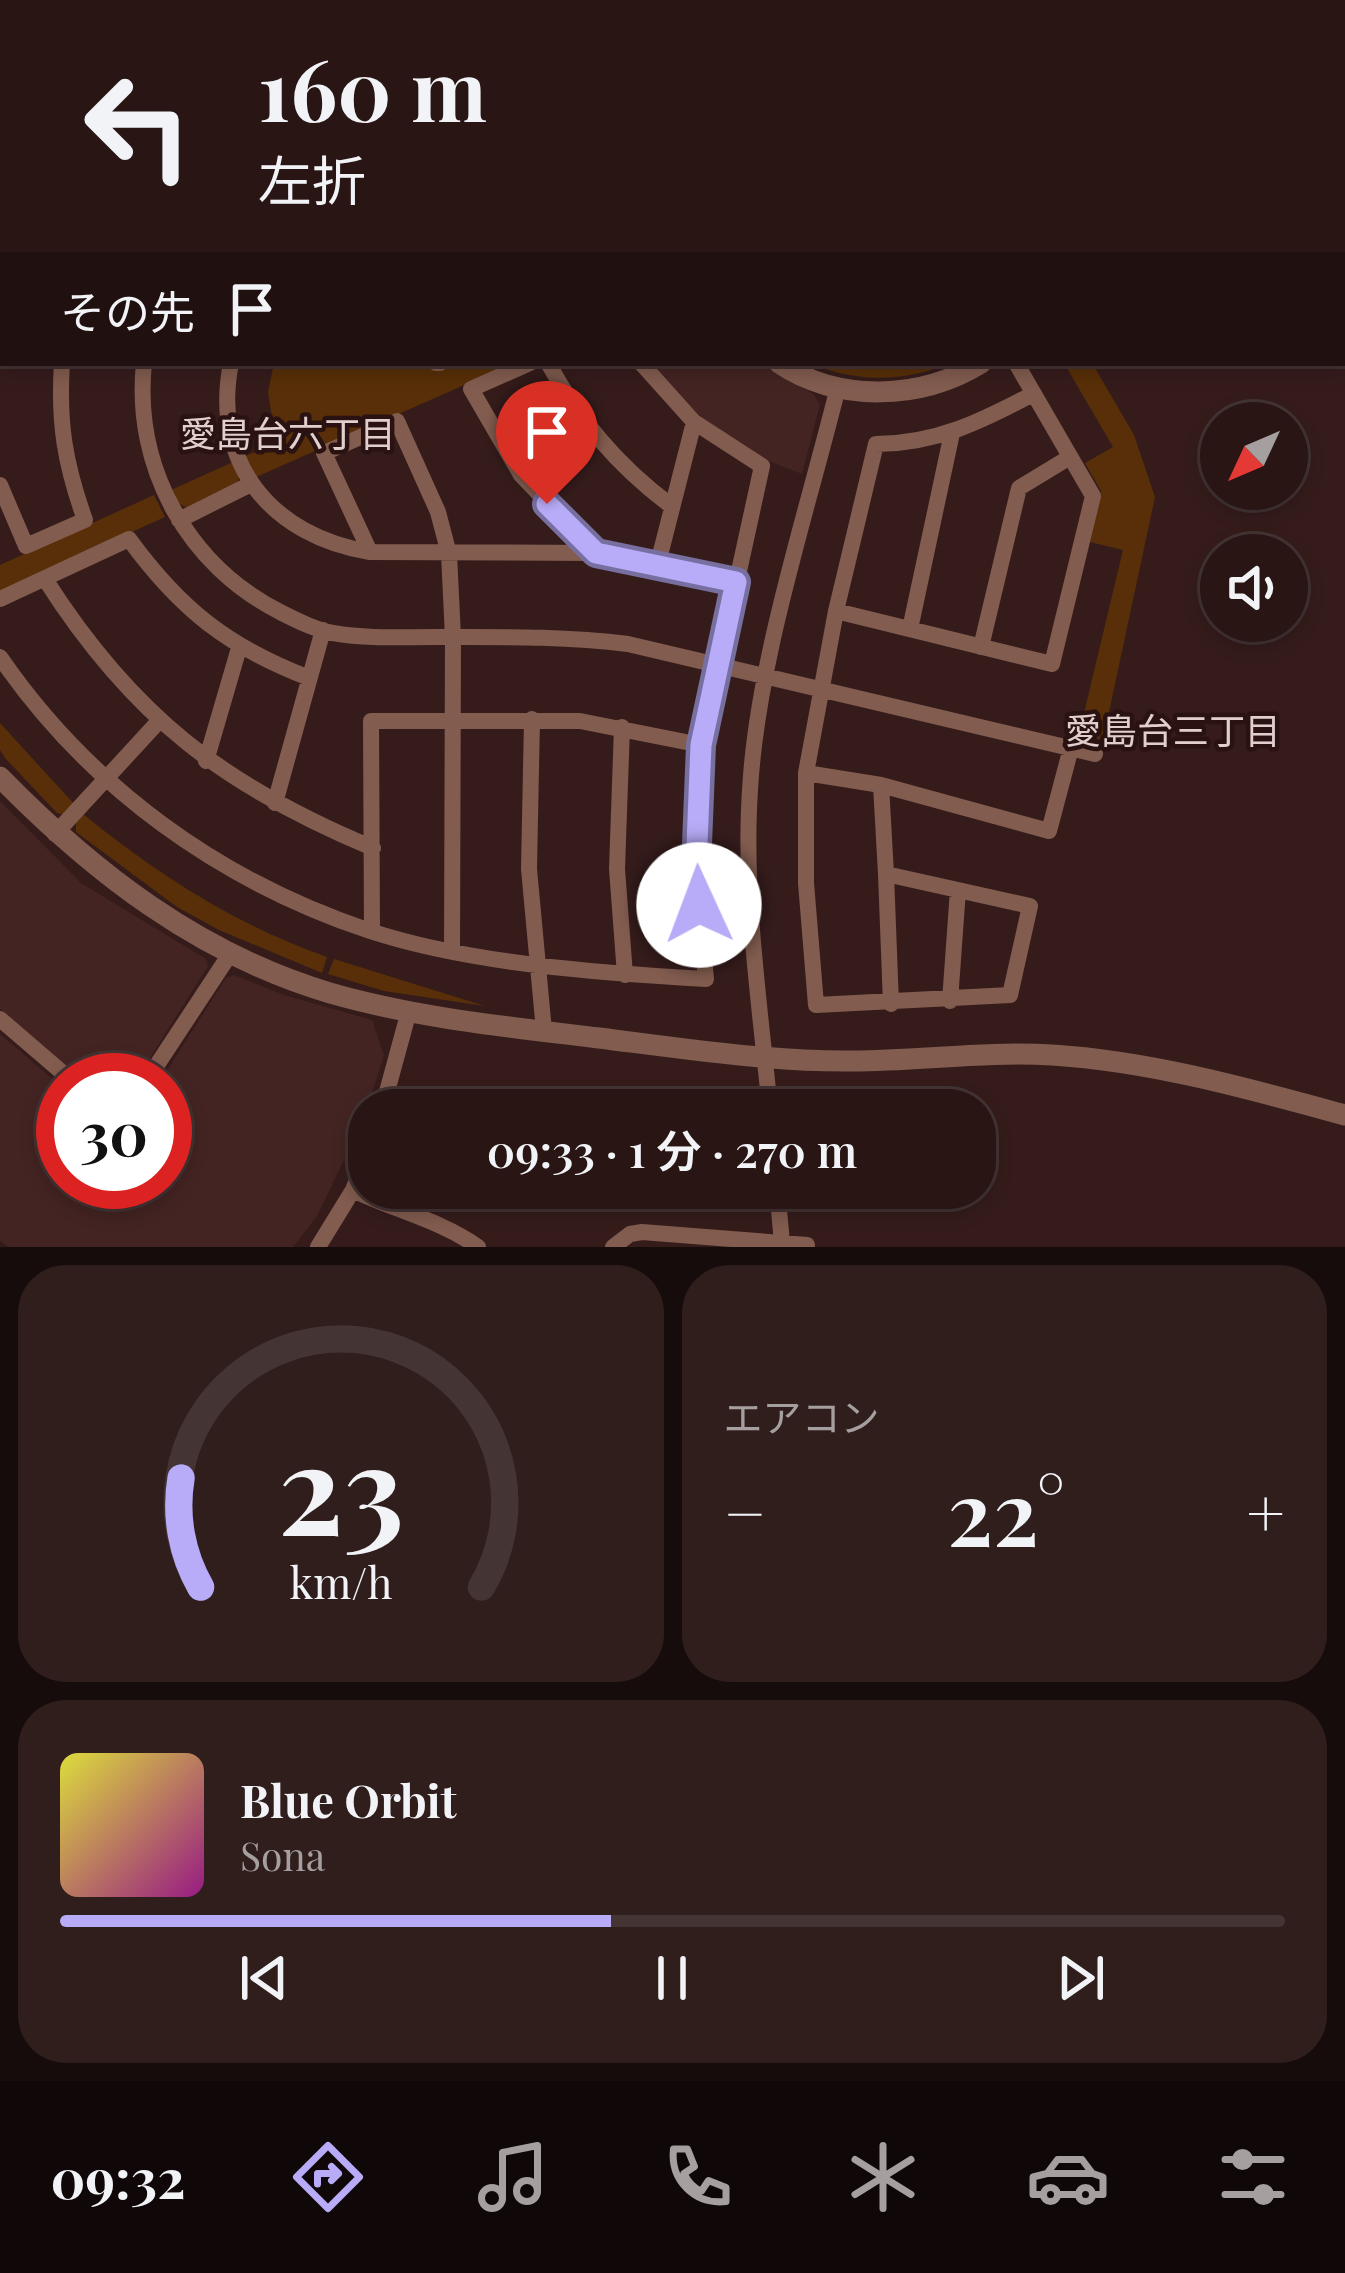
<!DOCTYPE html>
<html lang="ja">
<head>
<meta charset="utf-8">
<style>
	:root { --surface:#281514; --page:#301e1d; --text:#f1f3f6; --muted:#a59fa0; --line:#443434; --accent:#b8abf7 }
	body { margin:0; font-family:"Playfair Display","Noto Sans JP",serif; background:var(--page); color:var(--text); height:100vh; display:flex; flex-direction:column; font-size:45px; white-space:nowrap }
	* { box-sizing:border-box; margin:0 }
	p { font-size:39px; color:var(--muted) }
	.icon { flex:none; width:66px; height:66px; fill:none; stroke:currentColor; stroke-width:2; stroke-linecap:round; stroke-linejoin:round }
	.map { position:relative; height:1247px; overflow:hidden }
	.side { display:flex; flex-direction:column; gap:18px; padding:18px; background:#160c0b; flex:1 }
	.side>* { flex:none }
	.top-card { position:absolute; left:0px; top:0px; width:1347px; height:366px; box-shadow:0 6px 18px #0003,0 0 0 3px var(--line); background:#281514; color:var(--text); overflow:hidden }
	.needle { width:78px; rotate:226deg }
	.tools { position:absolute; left:1200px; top:402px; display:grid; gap:24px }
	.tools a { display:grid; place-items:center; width:108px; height:108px; border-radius:50%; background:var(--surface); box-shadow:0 6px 18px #0003,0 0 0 3px var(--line); font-size:60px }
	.speed { position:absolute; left:36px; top:1053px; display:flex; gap:24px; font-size:60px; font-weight:700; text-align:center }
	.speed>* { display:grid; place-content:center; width:156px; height:156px; border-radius:50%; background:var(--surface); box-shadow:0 6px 18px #0003,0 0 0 3px var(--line); line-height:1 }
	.speed .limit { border:18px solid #d22; background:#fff; color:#111 }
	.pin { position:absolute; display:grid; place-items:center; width:102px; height:102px; color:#fff; margin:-123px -51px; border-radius:50% 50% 50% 0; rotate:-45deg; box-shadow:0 0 12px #0007 }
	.pin .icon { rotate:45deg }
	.me { position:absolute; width:132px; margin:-66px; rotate:358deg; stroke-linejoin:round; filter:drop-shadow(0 0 9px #0008) }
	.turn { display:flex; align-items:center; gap:42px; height:252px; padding:0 60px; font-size:54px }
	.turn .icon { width:156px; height:156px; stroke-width:2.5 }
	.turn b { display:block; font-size:84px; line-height:102px }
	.then { display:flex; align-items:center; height:114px; padding:0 60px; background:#0003; gap:24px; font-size:45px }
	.big { font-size:90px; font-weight:600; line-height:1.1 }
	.side .widget { flex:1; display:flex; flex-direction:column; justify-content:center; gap:18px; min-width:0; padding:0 42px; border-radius:48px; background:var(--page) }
	.side .dial { align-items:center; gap:0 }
	.dial svg { height:312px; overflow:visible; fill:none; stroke:var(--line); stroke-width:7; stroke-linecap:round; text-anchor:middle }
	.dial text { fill:var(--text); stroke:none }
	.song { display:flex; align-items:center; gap:36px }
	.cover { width:144px; height:144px; border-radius:18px; background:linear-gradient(135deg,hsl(60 70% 55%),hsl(310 70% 35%)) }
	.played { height:12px; border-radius:6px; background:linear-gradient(90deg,var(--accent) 45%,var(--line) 45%) }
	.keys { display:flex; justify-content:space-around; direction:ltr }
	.heat { display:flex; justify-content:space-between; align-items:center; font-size:66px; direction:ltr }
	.side .tiles { flex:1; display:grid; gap:18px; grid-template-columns:1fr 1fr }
	.widget:last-child { grid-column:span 2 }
	.trip { position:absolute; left:348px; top:1089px; width:648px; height:120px; border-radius:48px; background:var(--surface); box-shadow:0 6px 18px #0003,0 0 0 3px var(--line); font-weight:600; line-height:120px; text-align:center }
	.tabs { display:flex; height:192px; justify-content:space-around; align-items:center; background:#100808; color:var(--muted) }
	.tabs .icon { width:84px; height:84px }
	.tabs .current { color:var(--accent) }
	.tabs b { font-size:54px; color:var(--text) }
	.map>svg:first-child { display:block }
	.built { fill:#432422 }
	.green { fill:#582f08 }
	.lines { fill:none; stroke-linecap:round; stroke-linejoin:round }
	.minor { stroke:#825c4f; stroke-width:16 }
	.tertiary { stroke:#825c4f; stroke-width:21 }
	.route-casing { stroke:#786fa1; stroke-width:30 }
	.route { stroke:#b8abf7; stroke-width:21 }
	.labels { text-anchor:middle; stroke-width:9; stroke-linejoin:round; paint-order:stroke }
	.neighbourhood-label { font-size:36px; fill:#e1cfce; stroke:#2b1212 }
</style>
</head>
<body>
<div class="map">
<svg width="1345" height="1247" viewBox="0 0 1345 1247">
	<rect width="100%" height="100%" fill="#351c1b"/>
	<!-- built -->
	<path class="built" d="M 649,363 L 757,363 L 812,393 L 820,404 L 802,474 L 769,461 L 701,419 Z
		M 0,801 L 81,883 L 206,959 L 208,966 L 136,1080 L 84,1080 L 0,1009 Z
		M 234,975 L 284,995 L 372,1020 L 384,1055 L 364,1118 L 317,1216 L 293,1247 L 9,1247 L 0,1241 L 0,1034 L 63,1088 L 63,1182 L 165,1182 L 165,1080 L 161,1080 L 226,978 Z"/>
	<!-- green -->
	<path class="green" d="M 274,363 L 419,363 L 438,370 L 453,363 L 514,363 L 254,478 L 245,456 L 276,444 L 268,392 Z
		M 809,363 L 949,363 C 905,383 853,382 809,363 Z
		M 1064,363 L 1092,363 L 1134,435 L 1155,497 L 1103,740 L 1079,734 L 1123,550 L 1090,542 L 1101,491 L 1085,463 L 1113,447 Z
		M 233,462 L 240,476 L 236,486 L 187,508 L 178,503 L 171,490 Z
		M 154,495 L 165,517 L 0,591 L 0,565 Z
		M 0,723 L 75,805 L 65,815 L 57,813 L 6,759 L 0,750 Z
		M 83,814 C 158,875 236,925 327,957 L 322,973 L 219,930 L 177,907 L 76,832 L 76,822 Z
		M 334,959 L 485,1006 L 384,991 L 328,974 Z"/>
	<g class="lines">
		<!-- minor -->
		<path class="minor" d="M 133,0 L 137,3
			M 1069,0 L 1070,3
			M 12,3 L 13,0
			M 381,3 L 382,0
			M 0,32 L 3,25
			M 0,56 L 3,56
			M 0,140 L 3,140
			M 0,220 L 3,220
			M 0,310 L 3,310
			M 144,363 C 133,468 188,566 282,613 C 298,621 316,630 333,633 C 367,639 401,637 435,637 C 500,637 564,636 628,644 L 1095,754
			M 231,363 C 211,464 272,536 370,552 L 596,553 L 736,582
			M 436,363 L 440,363
			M 530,363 L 471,389 L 521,475 L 596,553
			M 548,363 C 580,421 617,465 670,505
			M 1016,363 L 1093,496 L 1052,664 L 836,611 L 876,444 C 936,444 982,421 1033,394
			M 0,485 L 26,546 L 85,520 C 65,464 58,423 62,363
			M 179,520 L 251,484
			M 370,552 L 324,453 L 397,421 L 438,512 L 449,554 L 453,637 L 452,951
			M 658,563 L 694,422
			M 45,579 C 132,716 224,786 373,848
			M 0,599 L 129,539 C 180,609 228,647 309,678
			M 910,629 L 952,433
			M 981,647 L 1019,488 L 1070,457
			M 0,657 C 90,788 220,881 370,931 C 471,964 600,973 706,979 L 696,869 L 701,745 L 762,466 L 694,422 L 641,363
			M 532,719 L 529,869 L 544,1031
			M 622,727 L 617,869 L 625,975
			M 206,761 L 239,648
			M 806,773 L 881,785 L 886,874 L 1030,906 L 1010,995 L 816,1005 L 806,883 L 806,773 L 836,611
			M 881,785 L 1049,831 L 1071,748
			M 275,803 L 323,630
			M 55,834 L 159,721
			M 886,874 L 891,1004
			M 372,931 L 371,721 L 580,721 L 701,745
			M 950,1001 L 958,890
			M 0,1019 L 71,1080
			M 147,1080 L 230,954
			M 382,1110 L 409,1011
			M 770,1110 C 760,1005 743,895 750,790 C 757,662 807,513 838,387
			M 353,1190 C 394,1210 440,1220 478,1247
			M 782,1243 L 807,1245
			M 318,1247 L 353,1190 L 369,1150
			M 613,1247 L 630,1234 L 642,1232 L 782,1243 L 777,1188"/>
		<!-- tertiary -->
		<path class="tertiary" d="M 356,0 L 361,3
			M 948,3 L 965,0
			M 1344,349 L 1345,349
			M 779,363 C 839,403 921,400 981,363
			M 0,777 C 94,873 199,954 330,993 C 417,1018 509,1027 599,1038 C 679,1048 772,1062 852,1061 C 919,1061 985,1051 1052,1055 C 1150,1061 1250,1089 1345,1115"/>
	</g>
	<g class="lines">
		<!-- route casing -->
		<g class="route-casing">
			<path id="route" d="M 547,504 L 596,553 L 736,582 L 701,745 L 696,869 L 699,905"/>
		</g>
		<!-- route -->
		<use href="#route" class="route"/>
	</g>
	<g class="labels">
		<!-- neighbourhood labels -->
		<g class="neighbourhood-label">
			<text x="288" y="447">愛島台六丁目</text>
			<text x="1173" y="744">愛島台三丁目</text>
		</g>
	</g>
</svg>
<div class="tools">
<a><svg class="needle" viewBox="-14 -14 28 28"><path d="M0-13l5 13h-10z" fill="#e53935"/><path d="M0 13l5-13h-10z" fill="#a59fa0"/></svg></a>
<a><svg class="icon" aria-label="sound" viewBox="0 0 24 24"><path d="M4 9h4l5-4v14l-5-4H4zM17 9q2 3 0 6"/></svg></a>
</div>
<div class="speed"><div class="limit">30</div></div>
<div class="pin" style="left:547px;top:504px;background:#d93025"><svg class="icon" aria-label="arrive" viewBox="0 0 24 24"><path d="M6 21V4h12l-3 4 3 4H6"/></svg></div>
<svg class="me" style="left:699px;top:905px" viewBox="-20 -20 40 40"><circle r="19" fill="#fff"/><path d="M0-13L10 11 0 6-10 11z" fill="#b8abf7"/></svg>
<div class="trip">09:33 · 1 分 · 270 m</div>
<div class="top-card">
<div class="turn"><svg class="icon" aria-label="left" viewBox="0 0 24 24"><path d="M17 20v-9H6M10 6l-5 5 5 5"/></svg><div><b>160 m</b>左折</div></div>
<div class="then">その先<svg class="icon" aria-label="arrive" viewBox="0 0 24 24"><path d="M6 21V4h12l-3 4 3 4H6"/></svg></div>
</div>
</div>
<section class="side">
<div class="tiles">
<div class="widget dial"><svg viewBox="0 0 100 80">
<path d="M14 69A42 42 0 1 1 86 69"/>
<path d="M14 69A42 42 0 0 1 9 41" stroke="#b8abf7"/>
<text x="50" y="56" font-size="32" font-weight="700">23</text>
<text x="50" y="72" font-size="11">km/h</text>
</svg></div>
<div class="widget"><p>エアコン</p>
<div class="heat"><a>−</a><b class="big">22°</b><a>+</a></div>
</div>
<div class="widget">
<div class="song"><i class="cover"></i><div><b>Blue Orbit</b><p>Sona</p></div></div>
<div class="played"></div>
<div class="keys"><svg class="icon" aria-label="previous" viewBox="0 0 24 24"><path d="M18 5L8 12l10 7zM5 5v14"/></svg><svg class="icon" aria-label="pause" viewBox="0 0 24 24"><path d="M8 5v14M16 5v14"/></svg><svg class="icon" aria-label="next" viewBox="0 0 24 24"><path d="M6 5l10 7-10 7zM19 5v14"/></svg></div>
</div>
</div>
</section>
<nav class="tabs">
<b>09:32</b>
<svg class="icon current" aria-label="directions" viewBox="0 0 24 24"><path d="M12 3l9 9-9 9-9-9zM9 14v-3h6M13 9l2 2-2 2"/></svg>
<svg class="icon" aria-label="music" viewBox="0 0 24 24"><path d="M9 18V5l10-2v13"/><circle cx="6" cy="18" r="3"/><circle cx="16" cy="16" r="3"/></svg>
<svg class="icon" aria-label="phone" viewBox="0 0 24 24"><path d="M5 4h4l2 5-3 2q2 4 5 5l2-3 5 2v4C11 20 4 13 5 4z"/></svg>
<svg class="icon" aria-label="climate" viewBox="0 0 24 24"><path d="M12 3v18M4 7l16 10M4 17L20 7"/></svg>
<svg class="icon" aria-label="car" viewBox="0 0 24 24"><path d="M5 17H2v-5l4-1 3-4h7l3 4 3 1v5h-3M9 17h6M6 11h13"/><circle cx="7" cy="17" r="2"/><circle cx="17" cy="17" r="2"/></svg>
<svg class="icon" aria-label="filters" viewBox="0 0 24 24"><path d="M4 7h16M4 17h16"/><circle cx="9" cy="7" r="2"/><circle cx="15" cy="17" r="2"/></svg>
</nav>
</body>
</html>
